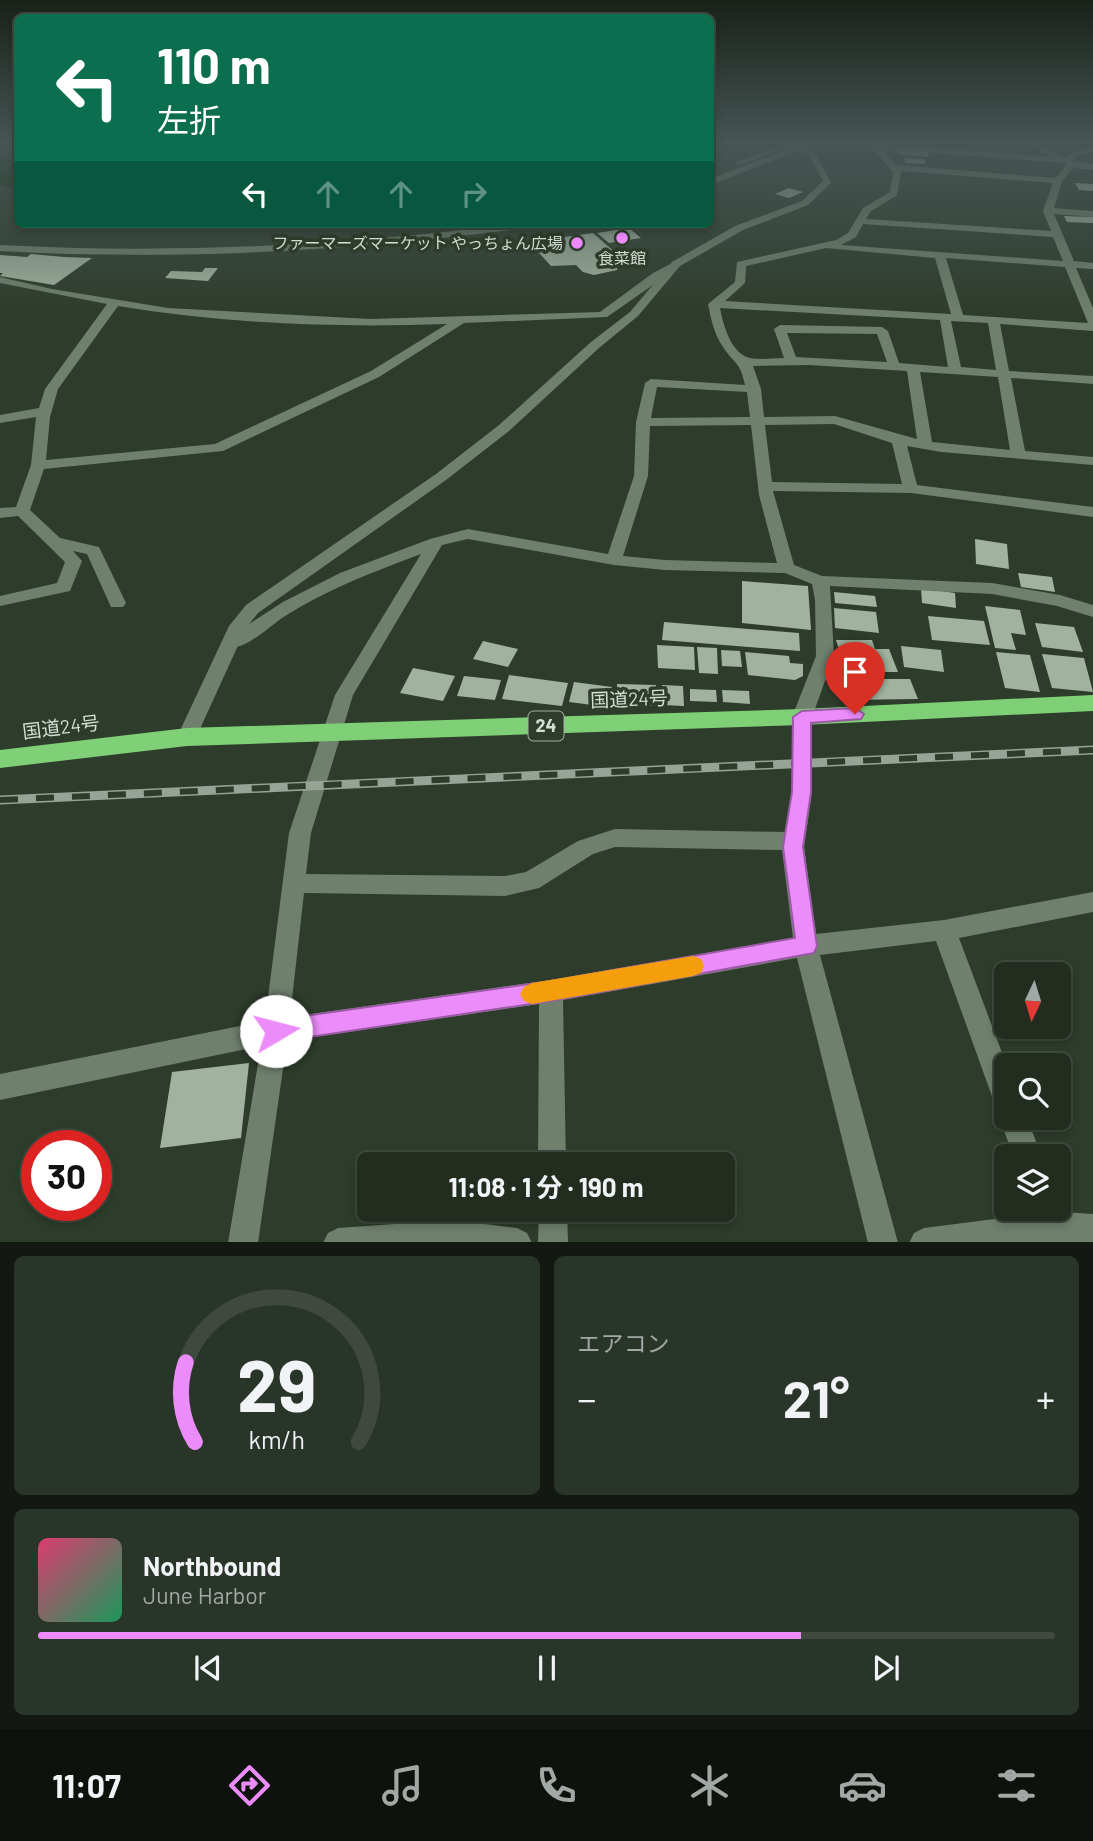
<!DOCTYPE html>
<html lang="ja">
<head>
<meta charset="utf-8">
<style>
	:root { --surface:#222d20; --page:#2a3529; --text:#f1f3f6; --muted:#a2a8a5; --line:#3f493e; --accent:#ec8cfb }
	body { margin:0; font-family:Barlow,"Noto Sans JP",sans-serif; background:var(--page); color:var(--text); height:100vh; display:flex; flex-direction:column; font-size:26px; white-space:nowrap }
	* { box-sizing:border-box; margin:0 }
	p { font-size:23px; color:var(--muted) }
	.icon { flex:none; width:38px; height:38px; fill:none; stroke:currentColor; stroke-width:2; stroke-linecap:round; stroke-linejoin:round }
	.map { position:relative; height:1242px; overflow:hidden }
	.details { display:flex; flex-direction:column; gap:14px; padding:14px; background:#131912; flex:1 }
	.details>* { flex:none }
	.guide { position:absolute; left:14px; top:14px; width:700px; height:214px; border-radius:10px; box-shadow:0 4px 10px #0003,0 0 0 2px var(--line); background:#0b6e4f; color:#fff; overflow:hidden }
	.needle { width:46px; rotate:184deg }
	.fabs { position:absolute; left:994px; top:962px; display:grid; gap:14px }
	.fabs a { display:grid; place-items:center; width:77px; height:77px; border-radius:10px; background:var(--surface); box-shadow:0 4px 10px #0003,0 0 0 2px var(--line); font-size:35px }
	.speed { position:absolute; left:21px; top:1130px; display:flex; gap:14px; font-size:35px; font-weight:700; text-align:center }
	.speed>* { display:grid; place-content:center; width:91px; height:91px; border-radius:50%; background:var(--surface); box-shadow:0 4px 10px #0003,0 0 0 2px var(--line); line-height:1 }
	.speed .limit { border:10px solid #d22; background:#fff; color:#111 }
	.pin { position:absolute; display:grid; place-items:center; width:60px; height:60px; color:#fff; margin:-72px -30px; border-radius:50% 50% 50% 0; rotate:-45deg; box-shadow:0 0 7px #0007 }
	.pin .icon { rotate:45deg }
	.me { position:absolute; width:77px; margin:-38px; rotate:82deg; stroke-linejoin:round; filter:drop-shadow(0 0 5px #0008) }
	.turn { display:flex; align-items:center; gap:24px; height:147px; padding:0 28px; font-size:32px }
	.turn .icon { width:91px; height:91px; stroke-width:2.5 }
	.turn b { display:block; font-size:49px; line-height:60px }
	.lanes { display:flex; align-items:center; height:66px; padding:0 28px; background:#0003; justify-content:center; gap:35px; direction:ltr }
	.lanes .off { opacity:.35 }
	.big { font-size:52px; font-weight:700; line-height:1.1 }
	.details .tile { flex:1; display:flex; flex-direction:column; justify-content:center; gap:10px; min-width:0; padding:0 24px; border-radius:10px; background:var(--page) }
	.details .dial { align-items:center; gap:0 }
	.dial svg { height:182px; overflow:visible; fill:none; stroke:var(--line); stroke-width:7; stroke-linecap:round; text-anchor:middle }
	.dial text { fill:var(--text); stroke:none }
	.song { display:flex; align-items:center; gap:21px }
	.cover { width:84px; height:84px; border-radius:10px; background:linear-gradient(135deg,hsl(340 70% 55%),hsl(150 70% 35%)) }
	.played { height:7px; border-radius:4px; background:linear-gradient(90deg,var(--accent) 75%,var(--line) 75%) }
	.keys { display:flex; justify-content:space-around; direction:ltr }
	.heat { display:flex; justify-content:space-between; align-items:center; font-size:38px; direction:ltr }
	.details .tiles { flex:1; display:grid; gap:14px; grid-template-columns:1fr 1fr }
	.tile:last-child { grid-column:span 2 }
	.trip { position:absolute; left:357px; top:1152px; width:378px; height:70px; border-radius:10px; background:var(--surface); box-shadow:0 4px 10px #0003,0 0 0 2px var(--line); font-weight:700; line-height:70px; text-align:center }
	.tabs { display:flex; height:112px; justify-content:space-around; align-items:center; background:#0e120d; color:var(--muted) }
	.tabs .icon { width:49px; height:49px }
	.tabs .selected { color:var(--accent) }
	.tabs b { font-size:32px; color:var(--text) }
	.map>svg:first-child { display:block }
	.water { fill:#0a2c07 }
	.building { fill:#a1b39f }
	.lines { fill:none; stroke-linecap:round; stroke-linejoin:round }
	.street { fill:#6f806d; fill-rule:evenodd }
	.secondary { fill:#6f806d; fill-rule:evenodd }
	.highway { fill:#7fcf76; fill-rule:evenodd }
	.rail-casing { stroke:#97a396; stroke-width:9 }
	.rail { stroke:#2d3c2b; stroke-width:6; stroke-dasharray:18; stroke-linecap:butt }
	.route { fill:#ec8cfb; stroke:#995ba3; stroke-width:2 }
	.slow { fill:#f59e0b }
	.poi-dot { fill:#ec8cfb; stroke:#2d3c2b; stroke-width:2.5 }
	.labels { text-anchor:middle; stroke-width:7; stroke-linejoin:round; paint-order:stroke }
	.far-poi-label { font-size:16px; fill:#d4ddd3; stroke:#2d3c2b; text-anchor:end }
	.shield { fill:#2d3c2b; stroke:#a2ada1; stroke-width:2 }
	.shield-label { font-size:18px; font-weight:bold; fill:#d4ddd3 }
	.street-label { font-size:19px; fill:#d4ddd3; stroke:#2d3c2b }
</style>
</head>
<body>
<div class="map">
<svg width="1093" height="1243" viewBox="0 0 1093 1243">
	<rect width="100%" height="100%" fill="#2d3c2b"/>
	<!-- water -->
	<path class="water" d="M 0,157 L 17,158 L 17,187 L 0,186 Z"/>
	<!-- building -->
	<path class="building" d="M 898,151 L 902,150 L 929,151 L 928,157 L 898,154 Z
		M 904,158 L 925,159 L 925,164 L 905,163 Z
		M 1075,183 L 1093,184 L 1093,191 L 1079,190 Z
		M 789,188 L 803,192 L 789,198 L 775,194 Z
		M 1064,216 L 1093,217 L 1093,223 L 1067,222 Z
		M 629,228 L 641,238 L 609,243 L 597,233 Z
		M 593,233 L 618,255 L 606,257 L 618,263 L 617,270 L 594,275 L 583,272 L 576,265 L 551,266 L 529,242 Z
		M 31,254 L 64,257 L 92,258 L 54,285 L 0,276 L 3,273 L 0,273 L 0,255 L 27,257 Z
		M 205,268 L 218,268 L 208,281 L 165,278 L 171,271 L 202,272 Z
		M 975,539 L 1007,544 L 1009,569 L 976,564 Z
		M 1018,573 L 1052,577 L 1055,592 L 1021,587 Z
		M 742,581 L 808,586 L 811,630 L 742,623 Z
		M 921,588 L 955,593 L 956,608 L 922,603 Z
		M 834,592 L 875,596 L 877,607 L 835,603 Z
		M 985,606 L 1020,610 L 1026,635 L 1011,633 L 1016,650 L 995,648 Z
		M 834,608 L 876,612 L 879,633 L 835,628 Z
		M 928,616 L 984,621 L 990,645 L 932,640 Z
		M 664,622 L 799,633 L 800,651 L 662,640 Z
		M 1035,623 L 1074,627 L 1083,652 L 1042,647 Z
		M 836,640 L 872,640 L 875,649 L 889,649 L 898,672 L 882,672 L 884,679 L 910,679 L 918,699 L 845,700 L 838,680 L 849,680 Z
		M 483,641 L 518,649 L 508,667 L 473,659 Z
		M 657,645 L 694,647 L 695,670 L 658,668 Z
		M 901,646 L 941,650 L 944,672 L 904,667 Z
		M 697,647 L 717,648 L 718,674 L 699,673 Z
		M 721,650 L 740,651 L 742,667 L 722,666 Z
		M 745,652 L 789,656 L 790,663 L 803,664 L 803,676 L 795,680 L 748,675 Z
		M 996,652 L 1030,655 L 1040,692 L 1005,688 Z
		M 1042,654 L 1084,658 L 1093,692 L 1052,688 Z
		M 413,668 L 455,676 L 443,701 L 400,693 Z
		M 509,675 L 568,683 L 562,706 L 502,699 Z
		M 464,676 L 501,680 L 495,700 L 457,696 Z
		M 574,682 L 612,687 L 608,707 L 569,702 Z
		M 617,684 L 656,685 L 657,706 L 617,705 Z
		M 662,685 L 683,686 L 684,706 L 662,705 Z
		M 690,689 L 716,690 L 717,702 L 690,701 Z
		M 722,690 L 749,691 L 750,704 L 723,702 Z
		M 249,1063 L 241,1138 L 160,1148 L 172,1072 Z"/>
	<g class="lines">
		<!-- street -->
		<path class="street" d="M 788,142 L 799,142 L 741,165 L 734,163 Z
			M 867,142 L 1052,157 L 1024,142 L 1034,142 L 1066,158 L 1074,151 L 1093,146 L 1093,152 L 1080,155 L 1073,161 L 1093,164 L 1093,170 L 1073,168 L 1062,181 L 1054,208 L 1093,211 L 1093,217 L 1054,214 L 1074,261 L 1093,263 L 1093,269 L 1076,268 L 1093,308 L 1093,331 L 1000,324 L 1009,371 L 1093,376 L 1093,384 L 1011,378 L 1025,451 L 1093,457 L 1093,465 L 941,452 L 907,446 L 917,485 L 1093,507 L 1093,517 L 911,493 L 773,491 L 794,565 L 822,576 L 992,583 L 1060,595 L 1093,605 L 1093,617 L 1057,606 L 992,594 L 830,586 L 834,656 L 812,717 L 812,792 L 804,847 L 816,934 L 944,920 L 1093,892 L 1093,912 L 959,938 L 1007,1066 L 1006,1118 L 1027,1118 L 1042,1157 L 1014,1157 L 999,1118 L 1002,1111 L 997,1108 L 993,1099 L 936,941 L 820,955 L 898,1243 L 868,1243 L 797,958 L 563,1000 L 566,1164 L 538,1164 L 539,1004 L 287,1041 L 258,1243 L 228,1243 L 261,1046 L 0,1100 L 0,1074 L 265,1021 L 289,833 L 335,695 L 421,554 C 373,572 325,590 282,618 C 268,628 243,652 226,647 L 223,643 L 226,639 L 283,602 L 340,573 L 430,539 L 468,529 L 608,554 L 634,476 L 636,422 L 645,383 L 651,379 L 745,385 C 740,361 735,365 723,347 C 714,334 711,319 708,304 L 735,282 L 737,262 L 836,240 L 848,233 L 863,208 L 890,192 L 893,172 ZM 882,149 L 1065,163 L 1066,165 L 1056,178 L 896,165 ZM 901,171 L 1053,183 L 1043,211 L 1051,231 L 866,219 L 870,212 L 897,195 ZM 863,224 L 1053,237 L 1063,261 L 841,245 L 856,237 ZM 826,248 L 935,258 L 951,314 L 725,301 L 745,283 L 746,266 ZM 946,258 L 1065,267 L 1088,323 L 963,315 ZM 720,308 L 940,320 L 948,367 L 899,363 L 888,331 L 882,327 L 780,325 L 774,329 L 784,358 C 773,358 760,360 750,358 C 731,354 723,324 720,308 ZM 951,321 L 988,323 L 996,370 L 961,367 ZM 787,333 L 877,334 L 887,362 L 796,357 ZM 809,365 L 907,371 L 917,439 L 835,416 L 764,417 L 761,389 L 753,366 ZM 920,372 L 998,377 L 1010,450 L 932,442 ZM 657,387 L 747,392 L 750,417 L 651,418 ZM 834,424 L 892,443 L 902,484 L 772,482 L 765,425 ZM 751,425 L 759,495 L 777,563 L 665,560 L 623,556 L 648,476 L 650,426 ZM 468,539 L 614,565 L 665,570 L 785,573 L 812,584 L 815,600 L 816,656 L 792,717 L 792,792 L 785,832 L 615,829 L 578,841 L 526,872 L 505,876 L 306,874 L 311,833 L 353,695 L 442,545 ZM 615,847 L 782,850 L 793,938 L 551,980 L 290,1017 L 304,893 L 505,896 L 539,888 L 593,854 Z
			M 676,261 L 681,264 L 680,266 L 607,317 L 464,323 L 379,377 L 223,451 L 44,469 L 30,510 L 60,538 L 99,547 L 126,603 L 123,607 L 111,607 L 87,554 L 73,551 L 82,561 L 70,591 L 0,606 L 0,596 L 57,583 L 65,562 L 18,516 L 0,518 L 0,508 L 16,507 L 31,465 L 36,417 L 0,423 L 0,415 L 39,408 L 45,389 L 107,304 L 0,283 L 0,277 L 52,289 L 168,308 L 370,319 L 600,312 L 653,273 ZM 118,306 C 226,324 338,328 447,324 L 371,371 L 215,444 L 46,460 L 50,417 L 58,389 Z
			M 1059,1203 L 1063,1212 L 1093,1214 L 1093,1243 L 909,1243 L 914,1233 L 924,1228 L 1034,1214 L 1033,1209 L 1059,1209 Z
			M 539,1209 L 567,1209 L 568,1243 L 538,1243 Z
			M 453,1220 L 517,1228 L 527,1233 L 532,1243 L 323,1243 L 328,1233 L 338,1228 Z"/>
		<!-- secondary -->
		<path class="secondary" d="M 801,142 L 809,142 L 806,146 L 815,152 L 831,183 L 808,205 L 743,230 L 680,266 L 638,316 L 599,348 L 509,431 L 446,480 L 258,613 L 246,628 L 194,742 L 180,742 L 177,737 L 229,626 L 246,605 L 436,474 L 499,425 L 591,342 L 630,312 L 672,262 L 735,226 L 802,201 L 823,181 L 809,156 L 800,150 L 710,185 L 710,179 L 798,145 Z
			M 511,224 L 538,224 L 533,227 C 355,251 179,261 0,251 L 0,245 C 171,254 341,246 511,224 Z"/>
		<!-- highway -->
		<path class="highway" d="M 1093,695 L 1093,711 L 802,725 L 187,746 L 0,768 L 0,750 L 187,728 L 802,709 Z"/>
		<!-- rail casing -->
		<g class="rail-casing">
			<path id="rail" d="M 0,800 L 1093,750"/>
		</g>
		<!-- rail -->
		<use href="#rail" class="rail"/>
	</g>
	<!-- sky -->
	<linearGradient id="sky" x2="0" y2="1"><stop stop-color="#192118"/><stop offset="0.45" stop-color="#465655"/><stop offset="1" stop-color="#465655" stop-opacity="0"/></linearGradient>
	<rect width="1093" height="316" fill="url(#sky)"/>
	<!-- route -->
	<path class="route" d="M 855,708 L 864,714 L 861,719 L 811,723 L 811,792 L 803,847 L 817,946 L 814,953 L 551,1001 L 276,1042 L 268,1039 L 264,1031 L 268,1023 L 276,1020 L 551,981 L 795,938 L 783,847 L 792,792 L 793,717 L 802,711 Z"/>
	<!-- slow -->
	<path class="slow" d="M 693,956 L 701,959 L 704,966 L 701,973 L 693,976 L 532,1004 L 524,1001 L 520,994 L 524,987 L 532,983 Z"/>
	<!-- markers -->
	<g class="poi-dot">
		<circle cx="622" cy="238" r="7"/>
		<circle cx="577" cy="243" r="7"/>
	</g>
	<g class="labels">
		<!-- far-poi labels -->
		<g class="far-poi-label">
			<text x="563" y="249">ファーマーズマーケット やっちょん広場</text>
			<text x="622" y="264" text-anchor="middle">食菜館</text>
		</g>
		<!-- shield labels -->
		<rect class="shield" x="528.5" y="711.5" width="35" height="29" rx="5"/>
		<g class="shield-label">
			<text x="546" y="732">24</text>
		</g>
		<!-- street labels -->
		<g class="street-label">
			<text transform="translate(629 699) rotate(-2)" y="7">国道24号</text>
			<text transform="translate(61 727) rotate(-7)" y="7">国道24号</text>
		</g>
	</g>
</svg>
<div class="fabs">
<a><svg class="needle" viewBox="-14 -14 28 28"><path d="M0-13l5 13h-10z" fill="#e53935"/><path d="M0 13l5-13h-10z" fill="#a2a8a5"/></svg></a>
<a><svg class="icon" aria-label="search" viewBox="0 0 24 24"><circle cx="10" cy="10" r="6"/><path d="M15 15l6 6"/></svg></a>
<a><svg class="icon" aria-label="layers" viewBox="0 0 24 24"><path d="M12 4l9 5-9 5-9-5zM3 14l9 5 9-5"/></svg></a>
</div>
<div class="speed"><div class="limit">30</div></div>
<div class="pin" style="left:855px;top:714px;background:#d93025"><svg class="icon" aria-label="arrive" viewBox="0 0 24 24"><path d="M6 21V4h12l-3 4 3 4H6"/></svg></div>
<svg class="me" style="left:276px;top:1031px" viewBox="-20 -20 40 40"><circle r="19" fill="#fff"/><path d="M0-13L10 11 0 6-10 11z" fill="#ec8cfb"/></svg>
<div class="trip">11:08 · 1 分 · 190 m</div>
<div class="guide">
<div class="turn"><svg class="icon" aria-label="left" viewBox="0 0 24 24"><path d="M17 20v-9H6M10 6l-5 5 5 5"/></svg><div><b>110 m</b>左折</div></div>
<div class="lanes"><svg class="icon" aria-label="left" viewBox="0 0 24 24"><path d="M17 20v-9H6M10 6l-5 5 5 5"/></svg><svg class="icon off" aria-label="ahead" viewBox="0 0 24 24"><path d="M12 20V5M6 11l6-6 6 6"/></svg><svg class="icon off" aria-label="ahead" viewBox="0 0 24 24"><path d="M12 20V5M6 11l6-6 6 6"/></svg><svg class="icon off" aria-label="right" viewBox="0 0 24 24"><path d="M7 20v-9h11M14 6l5 5-5 5"/></svg></div>
</div>
</div>
<section class="details">
<div class="tiles">
<div class="tile dial"><svg viewBox="0 0 100 80">
<path d="M14 69A42 42 0 1 1 86 69"/>
<path d="M14 69A42 42 0 0 1 10 34" stroke="#ec8cfb"/>
<text x="50" y="56" font-size="32" font-weight="700">29</text>
<text x="50" y="72" font-size="11">km/h</text>
</svg></div>
<div class="tile"><p>エアコン</p>
<div class="heat"><a>−</a><b class="big">21°</b><a>+</a></div>
</div>
<div class="tile">
<div class="song"><i class="cover"></i><div><b>Northbound</b><p>June Harbor</p></div></div>
<div class="played"></div>
<div class="keys"><svg class="icon" aria-label="previous" viewBox="0 0 24 24"><path d="M18 5L8 12l10 7zM5 5v14"/></svg><svg class="icon" aria-label="pause" viewBox="0 0 24 24"><path d="M8 5v14M16 5v14"/></svg><svg class="icon" aria-label="next" viewBox="0 0 24 24"><path d="M6 5l10 7-10 7zM19 5v14"/></svg></div>
</div>
</div>
</section>
<nav class="tabs">
<b>11:07</b>
<svg class="icon selected" aria-label="directions" viewBox="0 0 24 24"><path d="M12 3l9 9-9 9-9-9zM9 14v-3h6M13 9l2 2-2 2"/></svg>
<svg class="icon" aria-label="music" viewBox="0 0 24 24"><path d="M9 18V5l10-2v13"/><circle cx="6" cy="18" r="3"/><circle cx="16" cy="16" r="3"/></svg>
<svg class="icon" aria-label="phone" viewBox="0 0 24 24"><path d="M5 4h4l2 5-3 2q2 4 5 5l2-3 5 2v4C11 20 4 13 5 4z"/></svg>
<svg class="icon" aria-label="climate" viewBox="0 0 24 24"><path d="M12 3v18M4 7l16 10M4 17L20 7"/></svg>
<svg class="icon" aria-label="car" viewBox="0 0 24 24"><path d="M5 17H2v-5l4-1 3-4h7l3 4 3 1v5h-3M9 17h6M6 11h13"/><circle cx="7" cy="17" r="2"/><circle cx="17" cy="17" r="2"/></svg>
<svg class="icon" aria-label="filters" viewBox="0 0 24 24"><path d="M4 7h16M4 17h16"/><circle cx="9" cy="7" r="2"/><circle cx="15" cy="17" r="2"/></svg>
</nav>
</body>
</html>
